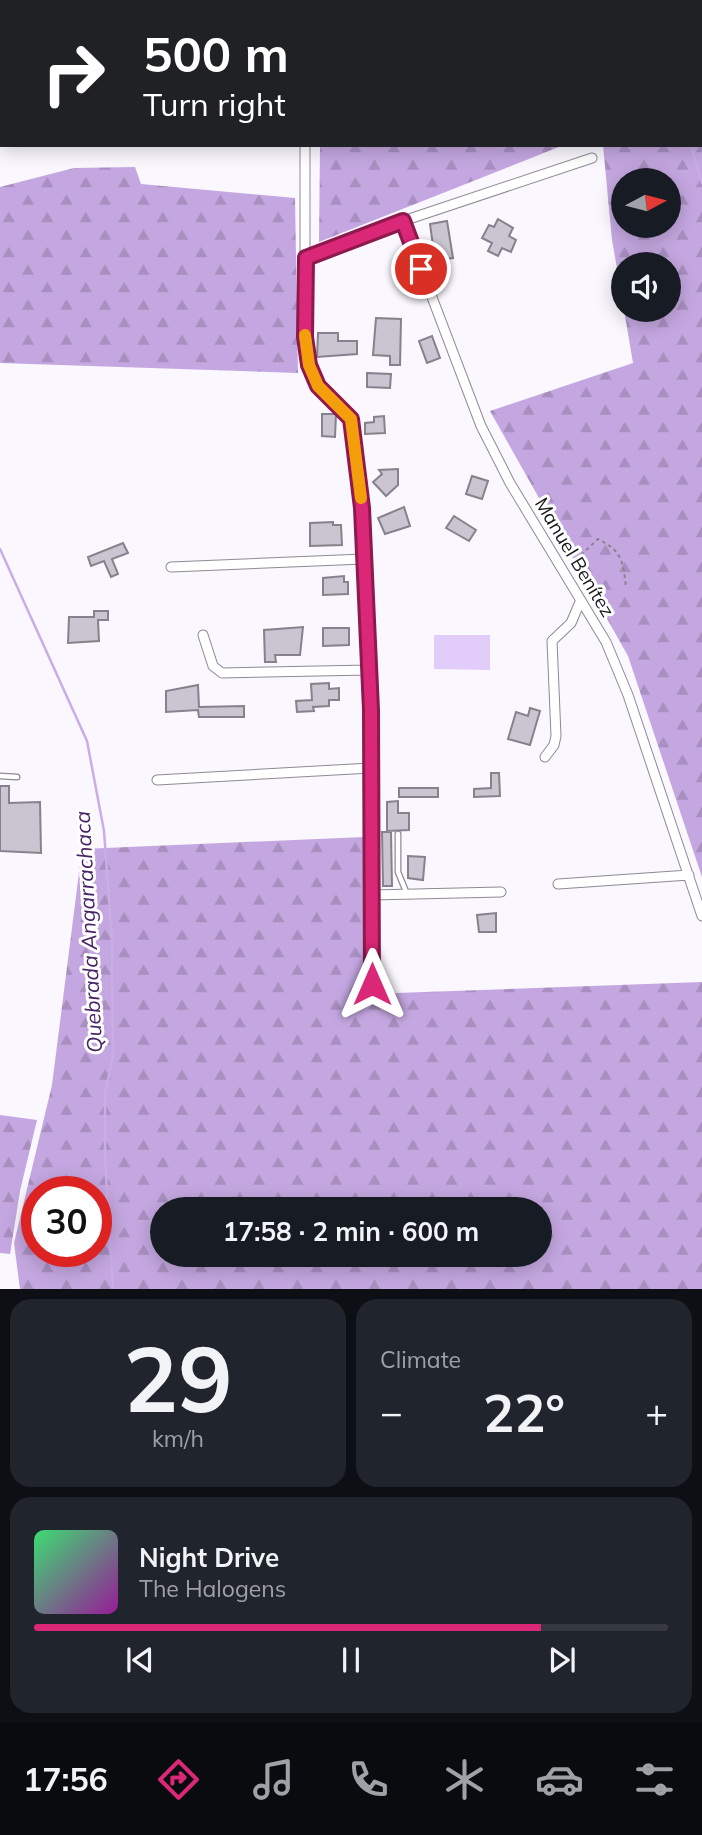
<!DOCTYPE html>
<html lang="en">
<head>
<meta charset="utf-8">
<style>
	:root { --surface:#171b24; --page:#20242c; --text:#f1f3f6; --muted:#9ea1a6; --line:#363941; --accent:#db2777 }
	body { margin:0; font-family:Mulish,sans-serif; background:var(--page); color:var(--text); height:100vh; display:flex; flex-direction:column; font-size:26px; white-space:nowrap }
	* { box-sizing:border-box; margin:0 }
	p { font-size:23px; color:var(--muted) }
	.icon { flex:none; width:38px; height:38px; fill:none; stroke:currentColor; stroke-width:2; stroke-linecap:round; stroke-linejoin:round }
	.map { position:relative; height:1289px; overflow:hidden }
	.panel { display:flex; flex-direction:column; gap:10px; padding:10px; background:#0d0f14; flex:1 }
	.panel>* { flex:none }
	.banner { position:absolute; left:0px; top:0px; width:704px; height:147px; box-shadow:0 4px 18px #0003; background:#202124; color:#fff; overflow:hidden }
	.needle { width:46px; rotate:83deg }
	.tools { position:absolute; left:611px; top:168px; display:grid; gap:14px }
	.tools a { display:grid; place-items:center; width:70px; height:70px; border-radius:50%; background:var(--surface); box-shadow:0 4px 18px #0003; font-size:35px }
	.speed { position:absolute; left:21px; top:1176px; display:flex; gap:14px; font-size:35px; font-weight:700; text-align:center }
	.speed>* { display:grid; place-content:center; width:91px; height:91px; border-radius:50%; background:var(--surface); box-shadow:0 4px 18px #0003; line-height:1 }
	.speed .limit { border:10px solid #d22; background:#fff; color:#111 }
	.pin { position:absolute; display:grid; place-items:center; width:60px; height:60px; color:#fff; margin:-30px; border:4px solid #fff; border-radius:50%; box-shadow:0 2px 7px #0007 }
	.me { position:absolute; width:77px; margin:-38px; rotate:0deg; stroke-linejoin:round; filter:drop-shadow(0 0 5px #0008) }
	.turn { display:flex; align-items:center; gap:24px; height:147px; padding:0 28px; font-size:32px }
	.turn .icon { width:91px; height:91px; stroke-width:2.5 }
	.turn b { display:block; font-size:49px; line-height:60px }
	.big { font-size:52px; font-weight:700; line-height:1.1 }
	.panel .card { flex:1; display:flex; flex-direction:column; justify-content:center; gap:10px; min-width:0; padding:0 24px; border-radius:21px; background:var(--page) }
	.panel .dial { align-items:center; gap:0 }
	.dial b { font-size:91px; line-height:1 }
	.song { display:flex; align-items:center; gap:21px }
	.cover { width:84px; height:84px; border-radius:10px; background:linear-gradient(135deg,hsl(140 70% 55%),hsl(300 70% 35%)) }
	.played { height:7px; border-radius:4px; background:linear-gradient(90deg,var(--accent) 80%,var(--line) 80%) }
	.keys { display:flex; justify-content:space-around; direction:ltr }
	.heat { display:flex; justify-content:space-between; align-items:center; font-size:38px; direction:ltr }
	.panel .tiles { flex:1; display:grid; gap:10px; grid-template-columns:1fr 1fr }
	.card:last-child { grid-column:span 2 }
	.trip { position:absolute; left:150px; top:1197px; width:402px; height:70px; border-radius:35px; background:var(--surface); box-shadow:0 4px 18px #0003; font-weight:700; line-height:70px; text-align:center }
	.menu { display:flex; height:112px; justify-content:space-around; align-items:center; background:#090b0e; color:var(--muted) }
	.menu .icon { width:49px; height:49px }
	.menu .current { color:var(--accent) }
	.menu b { font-size:32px; color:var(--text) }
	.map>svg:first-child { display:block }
	.green { fill:#e2ccf9 }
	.forest { fill:url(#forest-firs); fill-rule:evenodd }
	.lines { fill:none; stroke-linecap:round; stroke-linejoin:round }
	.stream { stroke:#c9ade5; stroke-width:2.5 }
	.building { fill:#cac5d1; stroke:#86818c; stroke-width:2 }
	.service-casing { stroke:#8f8995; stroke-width:7 }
	.minor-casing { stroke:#8f8995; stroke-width:11 }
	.path { stroke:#868389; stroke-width:2; stroke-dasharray:3.5 3.5; stroke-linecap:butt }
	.service { stroke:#fff; stroke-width:4.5 }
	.minor { stroke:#fff; stroke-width:9 }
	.route-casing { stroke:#8e194d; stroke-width:18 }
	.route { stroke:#db2777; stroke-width:12 }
	.slow { stroke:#f59e0b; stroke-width:12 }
	.labels { text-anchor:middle; stroke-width:6; stroke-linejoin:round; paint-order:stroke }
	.street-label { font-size:19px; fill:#18161a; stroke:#fff }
	.water-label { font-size:21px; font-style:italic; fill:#472264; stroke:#fff }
</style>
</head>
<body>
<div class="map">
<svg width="702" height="1289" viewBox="0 0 702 1289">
	<defs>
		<pattern id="forest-firs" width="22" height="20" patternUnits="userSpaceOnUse" patternTransform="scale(1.75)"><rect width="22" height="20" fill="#c4a7e0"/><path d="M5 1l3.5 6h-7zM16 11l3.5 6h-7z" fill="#a88fc0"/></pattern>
	</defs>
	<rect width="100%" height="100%" fill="#faf7fe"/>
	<!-- green -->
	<path class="green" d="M 434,635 L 490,635 L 490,670 L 434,669 Z"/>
	<!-- forest -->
	<path class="forest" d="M 310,0 L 677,0 L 678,2 L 310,2 Z
		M 702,108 L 702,877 L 628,656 L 490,411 L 633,363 L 624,310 L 668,310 L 668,264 L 623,264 L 623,302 L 612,240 L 603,145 L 702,145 ZM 623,180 L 668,180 L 668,226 L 623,226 Z
		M 320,145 L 564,145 L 319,242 Z
		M 135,167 L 141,184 L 295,198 L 298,373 L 0,363 L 0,187 L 74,168 Z
		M 364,837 L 368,994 L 702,982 L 702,1289 L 20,1289 L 14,1243 L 52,1085 L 82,849 ZM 37,1192 L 96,1192 L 96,1251 L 37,1251 ZM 541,1209 L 541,1255 L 163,1255 L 163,1209 Z
		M 0,1115 L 37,1120 L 20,1191 L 10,1254 L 0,1253 Z"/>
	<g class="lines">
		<!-- stream -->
		<path class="stream" d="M 653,0 L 654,2
			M 691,145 L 702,183
			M 0,549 L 87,741 L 104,831 L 112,940 L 113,1056 L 105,1094 L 105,1160 L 113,1289"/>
	</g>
	<!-- building -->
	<path class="building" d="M 498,219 L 513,228 L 509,236 L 516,240 L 511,252 L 502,248 L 498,256 L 488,251 L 492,243 L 482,238 L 489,225 L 494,227 Z
		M 447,221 L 453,258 L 435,260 L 430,224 Z
		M 376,318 L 401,319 L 400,365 L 390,365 L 390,356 L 373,355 Z
		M 318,333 L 338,333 L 338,341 L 357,341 L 357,354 L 317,357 Z
		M 432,336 L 440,358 L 427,363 L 419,341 Z
		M 367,373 L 391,374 L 390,388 L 367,387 Z
		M 322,414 L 336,414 L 335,437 L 322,436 Z
		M 384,416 L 385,433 L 365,434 L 365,423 L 374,422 L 374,417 Z
		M 398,469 L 398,485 L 386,496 L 373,482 L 382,474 L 379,470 Z
		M 472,476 L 488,481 L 482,499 L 466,494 Z
		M 404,507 L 410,526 L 385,534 L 378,518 Z
		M 454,516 L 476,530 L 469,541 L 446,528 Z
		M 333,522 L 333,525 L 341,525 L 342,545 L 310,546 L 310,523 Z
		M 123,543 L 128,553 L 112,559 L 118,574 L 111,577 L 104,561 L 91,566 L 88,557 Z
		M 344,576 L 344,582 L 348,582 L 348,594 L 323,595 L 323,578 Z
		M 94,611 L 108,611 L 108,620 L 98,620 L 99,641 L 68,643 L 69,617 L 94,617 Z
		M 303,627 L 300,655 L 275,655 L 276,662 L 265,662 L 264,630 Z
		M 323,628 L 349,628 L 349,645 L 323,646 Z
		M 329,683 L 329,689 L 339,688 L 339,700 L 329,700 L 329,706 L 313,707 L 314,711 L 297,712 L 296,701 L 312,700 L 311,684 Z
		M 198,685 L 199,707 L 244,706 L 244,717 L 199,717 L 198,710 L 166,712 L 166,691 Z
		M 530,708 L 540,711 L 530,745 L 508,739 L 516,712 L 528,716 Z
		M 491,773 L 499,773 L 500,796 L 474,797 L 474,789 L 491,788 Z
		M 0,786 L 9,786 L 9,803 L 40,802 L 41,853 L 0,851 Z
		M 399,788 L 438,788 L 438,797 L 399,797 Z
		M 398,801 L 398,813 L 409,813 L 409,830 L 387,831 L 387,802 Z
		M 382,832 L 391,832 L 392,886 L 383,886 Z
		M 408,856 L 425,857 L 423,880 L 408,878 Z
		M 496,913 L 496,932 L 479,932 L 477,915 Z"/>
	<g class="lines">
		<!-- service casing -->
		<g class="service-casing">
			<path id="service" d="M 0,776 L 17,777
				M 398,834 L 398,872 L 407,894"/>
		</g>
		<!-- minor casing -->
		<g class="minor-casing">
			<path id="minor" d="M 32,0 L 32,2
				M 297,0 L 297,2
				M 353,2 L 358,0
				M 305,145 L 305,337 L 309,365 L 318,386 L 351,419 L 362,508 L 371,710 L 372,984
				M 403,221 L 481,426 L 510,483 L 606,642 L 628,695 L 702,916
				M 306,258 L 403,221 L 592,158
				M 171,567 L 364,559
				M 203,635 L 213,666 L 222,673 L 369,670
				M 545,757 L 554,745 L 556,736 L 552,641 L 571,623 L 580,602
				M 157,780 L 371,768
				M 558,884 L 689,875
				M 372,895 L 501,892"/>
		</g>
		<!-- path -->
		<path class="path" d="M 578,576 L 582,554 L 598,539 C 622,551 623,561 626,587"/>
		<!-- service -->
		<use href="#service" class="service"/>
		<!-- minor -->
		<use href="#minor" class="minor"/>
	</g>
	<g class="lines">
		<!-- route casing -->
		<g class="route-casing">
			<path id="route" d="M 372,984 L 371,710 L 362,508 L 351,419 L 318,386 L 309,365 L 305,337 L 306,258 L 403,221 L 421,269"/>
		</g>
		<!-- route -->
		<use href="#route" class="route"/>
		<!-- slow -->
		<path class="slow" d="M 305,335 L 309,365 L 318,386 L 351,419 L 361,498"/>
	</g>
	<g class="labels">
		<!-- street labels -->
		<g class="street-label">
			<text transform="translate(575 557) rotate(59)" y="7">Manuel Benítez</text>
		</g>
		<!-- water labels -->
		<g class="water-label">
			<text transform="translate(89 932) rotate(-93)" y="7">Quebrada Angarrachaca</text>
		</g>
	</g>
</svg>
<div class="tools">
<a><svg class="needle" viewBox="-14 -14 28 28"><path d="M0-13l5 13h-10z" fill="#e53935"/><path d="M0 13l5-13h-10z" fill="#9ea1a6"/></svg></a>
<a><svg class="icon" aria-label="sound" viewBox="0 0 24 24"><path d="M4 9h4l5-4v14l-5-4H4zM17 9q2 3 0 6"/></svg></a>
</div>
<div class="speed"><div class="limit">30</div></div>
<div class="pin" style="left:421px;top:269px;background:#d93025"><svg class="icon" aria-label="arrive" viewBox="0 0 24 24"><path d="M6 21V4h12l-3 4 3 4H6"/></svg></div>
<svg class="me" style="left:372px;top:984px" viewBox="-20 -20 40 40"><path d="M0-17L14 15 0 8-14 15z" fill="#db2777" stroke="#fff" stroke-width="4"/></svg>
<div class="trip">17:58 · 2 min · 600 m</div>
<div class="banner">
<div class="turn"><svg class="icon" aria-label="right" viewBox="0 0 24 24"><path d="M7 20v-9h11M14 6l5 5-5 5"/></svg><div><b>500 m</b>Turn right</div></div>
</div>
</div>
<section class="panel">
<div class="tiles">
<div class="card dial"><b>29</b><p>km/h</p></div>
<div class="card"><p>Climate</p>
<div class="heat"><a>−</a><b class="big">22°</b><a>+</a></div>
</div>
<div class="card">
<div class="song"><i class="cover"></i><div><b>Night Drive</b><p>The Halogens</p></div></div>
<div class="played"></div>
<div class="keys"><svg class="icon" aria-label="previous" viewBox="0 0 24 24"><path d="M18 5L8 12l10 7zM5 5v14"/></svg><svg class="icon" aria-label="pause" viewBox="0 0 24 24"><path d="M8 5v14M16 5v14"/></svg><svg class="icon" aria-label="next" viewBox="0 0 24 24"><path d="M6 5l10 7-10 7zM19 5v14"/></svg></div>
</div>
</div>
</section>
<nav class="menu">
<b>17:56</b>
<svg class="icon current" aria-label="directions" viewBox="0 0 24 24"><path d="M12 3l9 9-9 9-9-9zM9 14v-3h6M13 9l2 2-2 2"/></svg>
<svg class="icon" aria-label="music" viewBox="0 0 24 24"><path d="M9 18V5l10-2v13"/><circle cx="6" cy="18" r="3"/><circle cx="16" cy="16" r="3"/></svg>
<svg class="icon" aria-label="phone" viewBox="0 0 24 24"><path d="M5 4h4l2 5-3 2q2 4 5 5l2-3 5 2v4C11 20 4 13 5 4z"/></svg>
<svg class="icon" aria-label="climate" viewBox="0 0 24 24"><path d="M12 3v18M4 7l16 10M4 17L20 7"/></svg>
<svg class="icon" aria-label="car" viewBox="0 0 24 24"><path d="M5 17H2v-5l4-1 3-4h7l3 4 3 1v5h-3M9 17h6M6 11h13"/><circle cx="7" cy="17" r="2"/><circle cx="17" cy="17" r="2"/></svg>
<svg class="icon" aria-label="filters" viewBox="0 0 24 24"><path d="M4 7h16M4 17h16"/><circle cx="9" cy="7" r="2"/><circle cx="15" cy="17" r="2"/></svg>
</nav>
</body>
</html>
